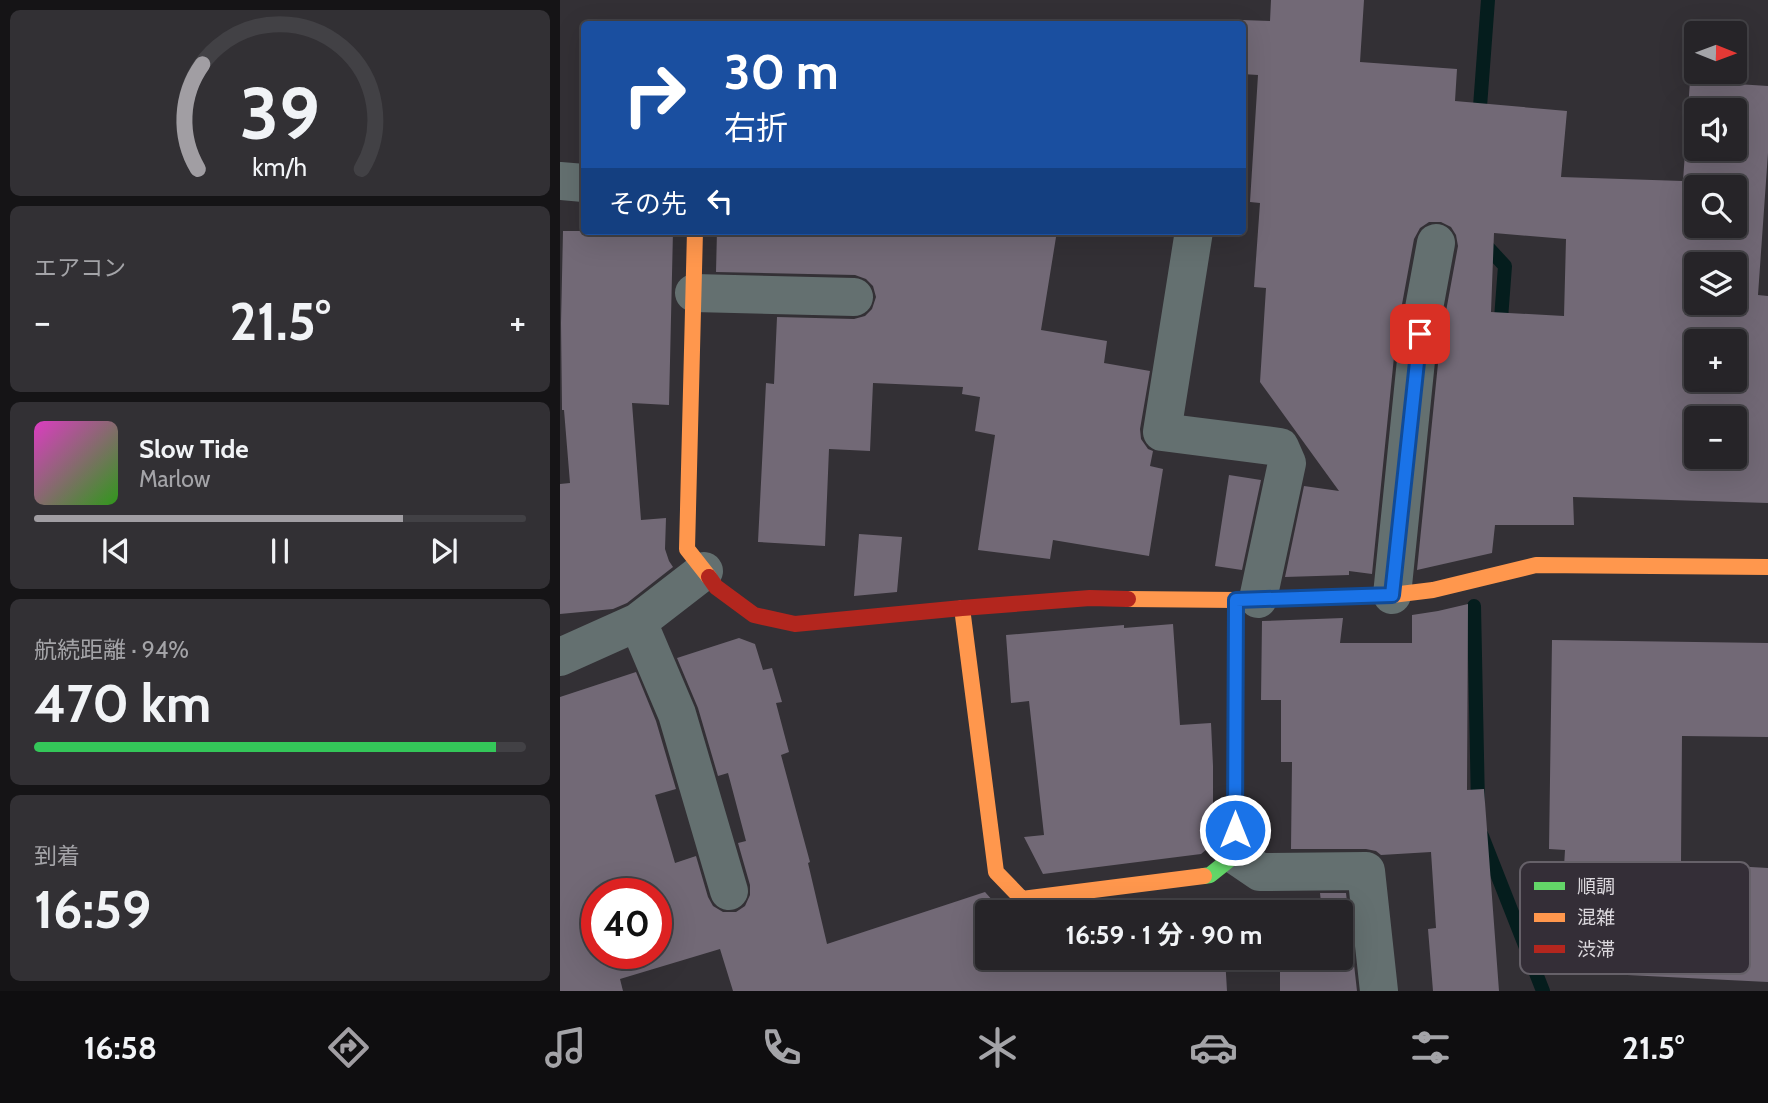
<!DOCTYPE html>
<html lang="ja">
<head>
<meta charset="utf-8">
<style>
	:root { --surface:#262428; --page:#323034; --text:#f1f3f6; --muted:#a4a4a8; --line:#424145; --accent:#a19ea3 }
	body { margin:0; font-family:Cabin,"Noto Sans JP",sans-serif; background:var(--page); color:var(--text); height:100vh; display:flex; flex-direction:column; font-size:26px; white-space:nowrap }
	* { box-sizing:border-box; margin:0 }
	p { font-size:23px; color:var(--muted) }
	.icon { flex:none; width:38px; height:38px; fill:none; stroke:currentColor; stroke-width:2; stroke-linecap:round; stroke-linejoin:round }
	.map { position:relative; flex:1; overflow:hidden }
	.panel { display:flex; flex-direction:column; gap:10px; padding:10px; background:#151416; width:560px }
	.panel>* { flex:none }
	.hud { position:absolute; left:21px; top:21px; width:665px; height:214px; border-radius:7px; box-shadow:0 7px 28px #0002,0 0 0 2px var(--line); background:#1a4fa0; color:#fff; overflow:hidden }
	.needle { width:46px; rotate:91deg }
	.buttons { position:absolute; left:1124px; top:21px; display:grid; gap:14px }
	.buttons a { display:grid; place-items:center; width:63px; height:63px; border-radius:7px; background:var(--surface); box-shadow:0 7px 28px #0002,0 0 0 2px var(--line); font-size:35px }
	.speed { position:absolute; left:21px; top:878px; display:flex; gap:14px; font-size:35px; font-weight:700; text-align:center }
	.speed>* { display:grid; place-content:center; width:91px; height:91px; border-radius:50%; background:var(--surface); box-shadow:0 7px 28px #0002,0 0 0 2px var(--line); line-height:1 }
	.speed .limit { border:10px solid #d22; background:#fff; color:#111 }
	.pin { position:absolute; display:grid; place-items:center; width:60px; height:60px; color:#fff; margin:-30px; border-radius:14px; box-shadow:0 4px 10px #0006 }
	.me { position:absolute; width:77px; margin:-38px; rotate:0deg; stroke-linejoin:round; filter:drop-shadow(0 0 5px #0008) }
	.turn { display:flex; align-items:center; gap:24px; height:147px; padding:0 28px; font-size:32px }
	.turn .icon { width:91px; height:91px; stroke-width:2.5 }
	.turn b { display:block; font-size:49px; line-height:60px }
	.then { display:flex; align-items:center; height:66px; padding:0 28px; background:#0003; gap:14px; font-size:26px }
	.big { font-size:52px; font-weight:700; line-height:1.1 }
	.panel .card { flex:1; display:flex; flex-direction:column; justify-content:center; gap:10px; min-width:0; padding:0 24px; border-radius:10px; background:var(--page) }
	.panel .dial { align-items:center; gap:0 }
	.dial svg { height:182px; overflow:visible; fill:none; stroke:var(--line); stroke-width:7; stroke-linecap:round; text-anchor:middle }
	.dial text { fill:var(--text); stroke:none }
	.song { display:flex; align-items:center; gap:21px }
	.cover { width:84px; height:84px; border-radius:10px; background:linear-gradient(135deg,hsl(310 70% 55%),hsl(110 70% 35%)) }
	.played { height:7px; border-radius:4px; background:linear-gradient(90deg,var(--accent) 75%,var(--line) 75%) }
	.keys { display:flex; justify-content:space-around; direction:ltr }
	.heat { display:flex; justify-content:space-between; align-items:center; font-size:38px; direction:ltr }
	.charge { height:10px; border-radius:5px; background:linear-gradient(90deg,#34c759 94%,var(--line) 0) }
	.trip { position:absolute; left:415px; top:900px; width:378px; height:70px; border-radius:7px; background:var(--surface); box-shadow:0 7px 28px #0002,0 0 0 2px var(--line); font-weight:700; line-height:70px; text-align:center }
	.menu { display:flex; height:112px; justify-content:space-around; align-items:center; background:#0f0e10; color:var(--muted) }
	.menu .icon { width:49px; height:49px }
	.menu .on { color:var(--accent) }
	.menu b { font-size:32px; color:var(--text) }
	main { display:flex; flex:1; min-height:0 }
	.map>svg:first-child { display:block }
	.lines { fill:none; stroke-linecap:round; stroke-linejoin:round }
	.stream { stroke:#051d1d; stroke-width:14 }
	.building { fill:#726976; fill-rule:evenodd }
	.street { stroke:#647070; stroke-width:38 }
	.fast { stroke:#63d668; stroke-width:16 }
	.slow { stroke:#ff974d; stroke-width:16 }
	.jam { stroke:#b3261e; stroke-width:16 }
	.route-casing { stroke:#114b97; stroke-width:18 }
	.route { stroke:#1a73e8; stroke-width:12 }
	.key { fill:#342e37; stroke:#666169; stroke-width:2 }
	.key-label { font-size:19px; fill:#dcd9de }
</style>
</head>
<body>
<main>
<section class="panel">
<div class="card dial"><svg viewBox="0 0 100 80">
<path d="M14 69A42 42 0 1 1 86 69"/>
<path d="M14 69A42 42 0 0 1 16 23" stroke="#a19ea3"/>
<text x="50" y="56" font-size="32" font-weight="700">39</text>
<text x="50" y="72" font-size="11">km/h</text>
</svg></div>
<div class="card"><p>エアコン</p>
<div class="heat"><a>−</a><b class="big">21.5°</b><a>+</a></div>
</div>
<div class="card">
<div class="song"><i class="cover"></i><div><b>Slow Tide</b><p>Marlow</p></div></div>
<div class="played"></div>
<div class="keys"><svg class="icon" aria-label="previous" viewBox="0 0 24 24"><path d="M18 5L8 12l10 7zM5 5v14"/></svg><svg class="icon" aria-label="pause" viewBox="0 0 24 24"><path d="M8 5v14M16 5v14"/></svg><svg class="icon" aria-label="next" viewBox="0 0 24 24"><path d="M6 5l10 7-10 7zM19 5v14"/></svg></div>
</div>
<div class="card"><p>航続距離 · 94%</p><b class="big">470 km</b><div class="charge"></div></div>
<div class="card"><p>到着</p><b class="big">16:59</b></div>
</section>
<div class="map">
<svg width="1208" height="991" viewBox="0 0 1208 991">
	<rect width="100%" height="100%" fill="#333035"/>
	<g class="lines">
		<!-- stream -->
		<path class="stream" d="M 919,120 L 928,0
			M 920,239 L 945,266 L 940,332
			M 914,606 L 918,806
			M 922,836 L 983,991"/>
	</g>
	<!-- building -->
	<path class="building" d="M 711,0 L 804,0 L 800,62 L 897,69 L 895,101 L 1007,111 L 1001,177 L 1123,181 L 1130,81 L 1208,86 L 1208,153 L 1198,295 L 1208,296 L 1208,503 L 1013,497 L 1014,525 L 935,525 L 932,553 L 857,570 L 880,344 L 898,246 L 896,235 L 891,227 L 881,222 L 869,222 L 860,228 L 854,239 L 836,337 L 812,574 L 789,571 L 789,575 L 725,577 L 744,486 L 779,491 L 700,382 L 706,288 L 694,287 L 700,203 L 690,202 L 698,75 L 682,74 L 682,20 L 710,21 ZM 1136,110 L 1174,110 L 1174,149 L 1136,149 ZM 1136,187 L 1174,187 L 1174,226 L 1136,226 ZM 934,233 L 1006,239 L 1004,316 L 931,312 ZM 1136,264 L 1174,264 L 1174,303 L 1136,303 ZM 1136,341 L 1174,341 L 1174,380 L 1136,380 ZM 1136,418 L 1174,418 L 1174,457 L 1136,457 Z
		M 3,231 L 113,231 L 109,405 L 72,403 L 81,520 L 106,518 L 105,549 L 109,561 L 113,567 L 67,603 L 53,609 L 0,614 L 0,484 L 10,483 L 4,410 L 2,410 L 1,323 Z
		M 157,231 L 497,231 L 481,330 L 547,341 L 544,363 L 590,371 L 580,429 L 581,439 L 588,449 L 593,451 L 590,466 L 603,469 L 589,556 L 493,540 L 490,559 L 418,550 L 435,435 L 415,431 L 420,397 L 402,394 L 403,387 L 313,383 L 310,451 L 269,449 L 265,546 L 198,542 L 206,383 L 214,384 L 217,317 L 294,319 L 305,316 L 312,309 L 316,297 L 313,286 L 306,279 L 295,275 L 156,272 Z
		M 669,475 L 701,480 L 682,570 L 655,566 Z
		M 299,534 L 342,537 L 337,592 L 294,596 Z
		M 908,604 L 907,790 L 924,789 L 939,991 L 873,991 L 868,929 L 876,928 L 871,852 L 821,855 L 816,851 L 806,849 L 731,849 L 732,762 L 721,762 L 721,700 L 701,700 L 702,621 L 783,618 L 780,643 L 852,643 L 852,615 L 878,611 Z
		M 613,624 L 620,725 L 651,723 L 653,766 L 653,809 L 652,809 L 653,844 L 641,854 L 483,874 L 464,837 L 484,835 L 469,701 L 451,703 L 446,635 L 564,625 L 564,628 Z
		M 179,638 L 195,644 L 203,670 L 212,668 L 222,702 L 216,703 L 229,752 L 221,755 L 250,862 L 248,863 L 267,944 L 425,892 L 443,912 L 427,912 L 427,957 L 457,957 L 459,963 L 501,957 L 665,957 L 667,991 L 173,991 L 160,949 L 60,979 L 63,991 L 0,991 L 0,697 L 76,672 L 96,721 L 116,789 L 95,795 L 115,863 L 136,856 L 148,897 L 153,906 L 163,912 L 176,912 L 185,906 L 190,895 L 190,885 L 178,843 L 186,841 L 168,773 L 158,776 L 138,708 L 117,658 ZM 37,894 L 96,894 L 96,954 L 37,954 Z
		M 992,640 L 1208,643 L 1208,737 L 1122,736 L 1121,863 L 1208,868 L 1208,982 L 987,971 L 988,919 L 1001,918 L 1005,850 L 989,849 Z
		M 760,893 L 786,893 L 797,991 L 720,991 L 720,957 L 780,957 L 780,912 L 762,912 Z"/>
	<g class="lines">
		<!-- street -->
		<path class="street" d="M 0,181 L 24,183
			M 634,231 L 602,432 L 720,447 L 727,463 L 698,599
			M 134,293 L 294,297
			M 832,595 L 858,341 L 876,243
			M 78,622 L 117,714 L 169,891
			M 0,657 L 78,622 L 144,571
			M 675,855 L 700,872 L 806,871 L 819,991"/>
		<!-- fast -->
		<path class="fast" d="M 644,876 L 650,875 L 675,855 L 676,600"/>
		<!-- slow -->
		<path class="slow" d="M 135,231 L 127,549 L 149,577
			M 568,599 L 676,600 L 832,595 L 873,590 L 976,565 L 1208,567
			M 402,608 L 436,872 L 462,899 L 644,876"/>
		<!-- jam -->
		<path class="jam" d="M 149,577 L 156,587 L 194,615 L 235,624 L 402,608 L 530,598 L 568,599"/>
	</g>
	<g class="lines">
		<!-- route casing -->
		<g class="route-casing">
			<path id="route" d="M 675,830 L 676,600 L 832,595 L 860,334"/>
		</g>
		<!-- route -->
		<use href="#route" class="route"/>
	</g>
	<!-- legend -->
	<rect x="960" y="862" width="230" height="112" rx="10" class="key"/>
	<rect x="974" y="882" width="31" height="8" fill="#63d668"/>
	<rect x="974" y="913" width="31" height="9" fill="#ff974d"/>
	<rect x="974" y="945" width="31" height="8" fill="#b3261e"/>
	<g class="key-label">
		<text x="1017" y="893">順調</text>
		<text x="1017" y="924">混雑</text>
		<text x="1017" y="956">渋滞</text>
	</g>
</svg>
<div class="buttons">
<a><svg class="needle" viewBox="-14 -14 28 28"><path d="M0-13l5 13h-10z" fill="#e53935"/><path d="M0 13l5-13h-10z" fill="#a4a4a8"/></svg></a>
<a><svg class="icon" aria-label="sound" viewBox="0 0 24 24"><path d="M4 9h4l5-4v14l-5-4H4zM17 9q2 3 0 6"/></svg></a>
<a><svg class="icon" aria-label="search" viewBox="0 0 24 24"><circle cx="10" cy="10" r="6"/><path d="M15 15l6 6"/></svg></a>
<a><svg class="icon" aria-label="layers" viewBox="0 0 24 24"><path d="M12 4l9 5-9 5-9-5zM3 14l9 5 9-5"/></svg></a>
<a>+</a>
<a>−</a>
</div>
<div class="speed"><div class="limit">40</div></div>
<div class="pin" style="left:860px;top:334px;background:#d93025"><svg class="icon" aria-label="arrive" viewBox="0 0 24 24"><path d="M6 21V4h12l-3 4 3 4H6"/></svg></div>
<svg class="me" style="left:675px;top:830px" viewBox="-20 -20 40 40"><circle r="17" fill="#1a73e8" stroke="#fff" stroke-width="3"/><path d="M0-11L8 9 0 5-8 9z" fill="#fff"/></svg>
<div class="trip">16:59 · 1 分 · 90 m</div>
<div class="hud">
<div class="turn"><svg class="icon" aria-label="right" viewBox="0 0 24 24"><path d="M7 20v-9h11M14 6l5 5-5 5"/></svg><div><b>30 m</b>右折</div></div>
<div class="then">その先<svg class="icon" aria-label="left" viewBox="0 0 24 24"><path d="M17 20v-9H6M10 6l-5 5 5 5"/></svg></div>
</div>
</div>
</main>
<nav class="menu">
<b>16:58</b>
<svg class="icon on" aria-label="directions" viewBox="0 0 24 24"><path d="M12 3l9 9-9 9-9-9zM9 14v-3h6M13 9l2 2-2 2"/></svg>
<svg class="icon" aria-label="music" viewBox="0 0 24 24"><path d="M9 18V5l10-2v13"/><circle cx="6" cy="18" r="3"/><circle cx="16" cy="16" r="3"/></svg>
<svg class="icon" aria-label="phone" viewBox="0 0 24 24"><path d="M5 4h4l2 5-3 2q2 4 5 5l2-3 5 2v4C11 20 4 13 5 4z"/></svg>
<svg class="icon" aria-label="climate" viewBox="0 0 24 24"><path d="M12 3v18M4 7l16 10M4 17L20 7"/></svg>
<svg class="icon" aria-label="car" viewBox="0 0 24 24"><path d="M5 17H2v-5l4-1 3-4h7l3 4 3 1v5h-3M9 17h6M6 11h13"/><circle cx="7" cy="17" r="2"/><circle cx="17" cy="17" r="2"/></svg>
<svg class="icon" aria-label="filters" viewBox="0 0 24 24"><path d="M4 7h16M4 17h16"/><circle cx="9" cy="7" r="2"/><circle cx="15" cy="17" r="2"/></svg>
<b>21.5°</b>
</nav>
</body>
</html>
